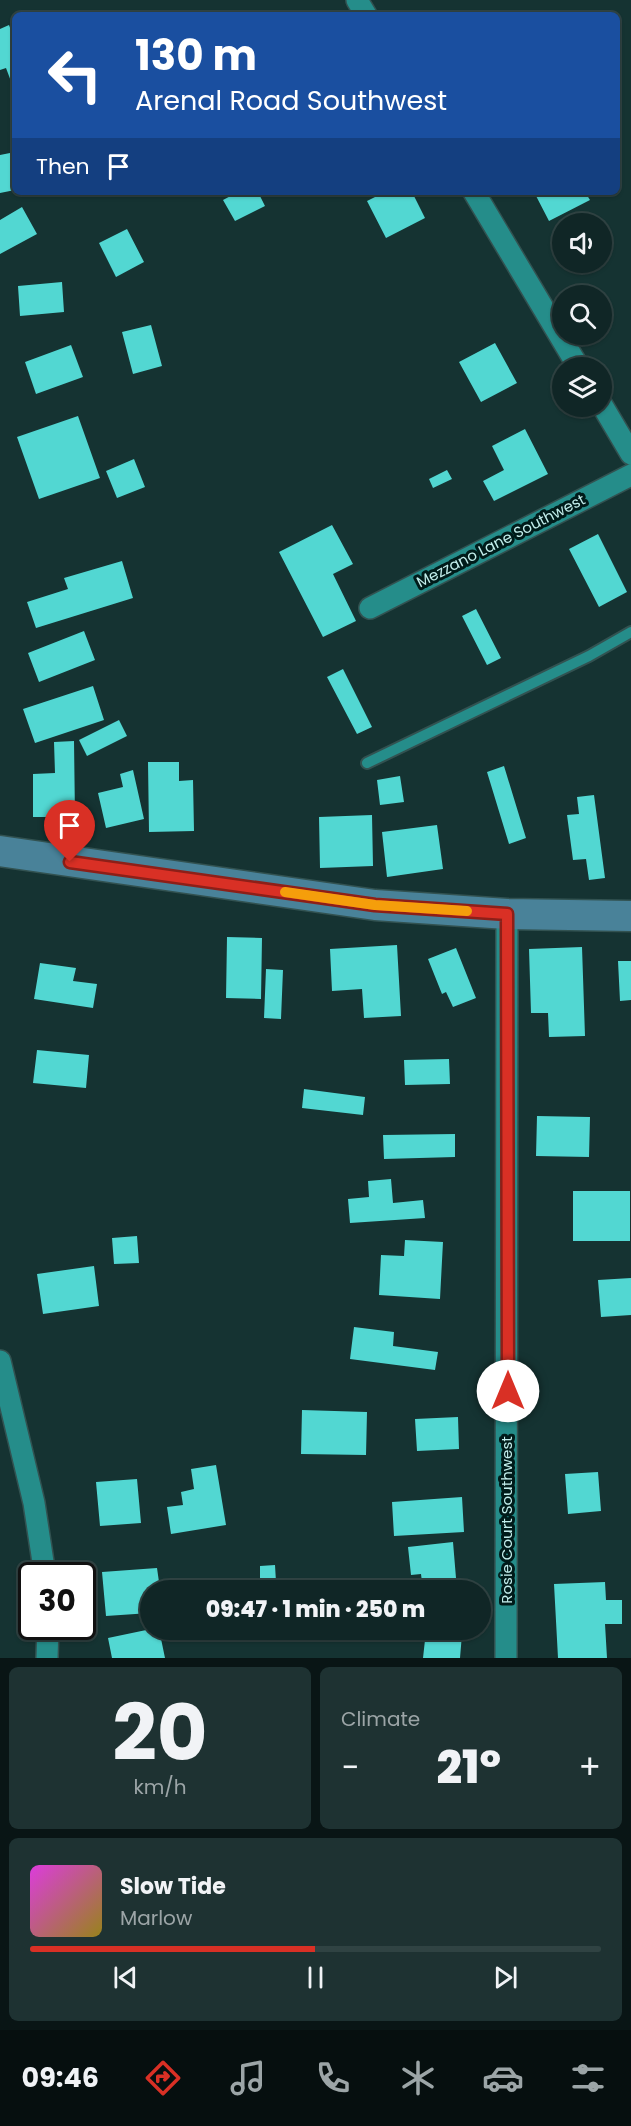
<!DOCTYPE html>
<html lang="en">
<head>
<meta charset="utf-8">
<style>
	:root { --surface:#102626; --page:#1e3232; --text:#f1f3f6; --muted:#9ca5a7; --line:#304343; --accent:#d93025 }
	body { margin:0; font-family:Poppins,sans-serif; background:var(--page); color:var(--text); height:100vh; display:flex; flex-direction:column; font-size:22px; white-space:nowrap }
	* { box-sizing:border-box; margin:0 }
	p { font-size:20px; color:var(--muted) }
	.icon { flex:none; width:33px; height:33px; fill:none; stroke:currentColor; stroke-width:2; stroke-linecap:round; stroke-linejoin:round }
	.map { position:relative; height:1658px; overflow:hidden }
	.details { display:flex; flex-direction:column; gap:9px; padding:9px; background:#091515; flex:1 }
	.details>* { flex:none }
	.top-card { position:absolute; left:12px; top:12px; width:608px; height:183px; border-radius:9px; box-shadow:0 2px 4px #0004,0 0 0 2px var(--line); background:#1a4fa0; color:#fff; overflow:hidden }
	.fabs { position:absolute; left:552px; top:213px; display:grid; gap:12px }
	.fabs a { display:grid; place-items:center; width:60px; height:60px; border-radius:50%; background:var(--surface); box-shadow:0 2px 4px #0004,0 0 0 2px var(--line); font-size:30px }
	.speed { position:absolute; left:18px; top:1562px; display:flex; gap:12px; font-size:30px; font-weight:700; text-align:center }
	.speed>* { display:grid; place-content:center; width:78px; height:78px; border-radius:50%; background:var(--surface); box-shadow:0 2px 4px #0004,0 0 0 2px var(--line); line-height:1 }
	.speed .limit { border:3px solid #111; border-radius:9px; background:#fff; color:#111 }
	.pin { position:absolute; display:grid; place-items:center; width:51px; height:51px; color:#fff; margin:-62px -26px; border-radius:50% 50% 50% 0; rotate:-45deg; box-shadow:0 0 6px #0007 }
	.pin .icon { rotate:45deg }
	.me { position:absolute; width:66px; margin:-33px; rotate:0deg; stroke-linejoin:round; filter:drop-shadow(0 0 4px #0008) }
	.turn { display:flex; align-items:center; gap:21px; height:126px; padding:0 24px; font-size:27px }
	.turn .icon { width:78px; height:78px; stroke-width:2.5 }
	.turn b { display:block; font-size:42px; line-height:51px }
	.then { display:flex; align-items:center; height:57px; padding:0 24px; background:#0003; gap:12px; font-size:22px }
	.big { font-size:45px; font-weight:800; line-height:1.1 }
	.details .tile { flex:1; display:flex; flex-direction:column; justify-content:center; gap:9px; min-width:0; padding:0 21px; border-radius:9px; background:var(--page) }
	.details .dial { align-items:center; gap:0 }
	.dial b { font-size:78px; line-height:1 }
	.song { display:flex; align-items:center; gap:18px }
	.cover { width:72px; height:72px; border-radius:9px; background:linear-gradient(135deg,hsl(300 70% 55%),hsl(50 70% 35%)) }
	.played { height:6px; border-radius:3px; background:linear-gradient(90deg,var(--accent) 50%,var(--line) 50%) }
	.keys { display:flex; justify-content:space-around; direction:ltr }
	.heat { display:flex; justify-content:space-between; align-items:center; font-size:33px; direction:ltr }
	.details .tiles { flex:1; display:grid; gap:9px; grid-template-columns:1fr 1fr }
	.tile:last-child { grid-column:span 2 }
	.trip { position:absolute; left:140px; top:1580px; width:351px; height:60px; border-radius:30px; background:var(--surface); box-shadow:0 2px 4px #0004,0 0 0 2px var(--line); font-weight:800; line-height:60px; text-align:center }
	.dock { display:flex; height:96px; justify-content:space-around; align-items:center; background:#060f0f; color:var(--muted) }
	.dock .icon { width:42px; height:42px }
	.dock .selected { color:var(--accent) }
	.dock b { font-size:27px; color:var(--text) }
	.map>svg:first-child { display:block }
	.building { fill:#52d7d2 }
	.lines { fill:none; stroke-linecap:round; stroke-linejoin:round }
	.lane-casing { stroke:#325251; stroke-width:14 }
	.street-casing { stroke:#325251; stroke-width:24 }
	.secondary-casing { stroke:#325251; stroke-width:33 }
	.lane { stroke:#258d8a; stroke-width:10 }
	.street { stroke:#258d8a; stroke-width:21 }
	.secondary { stroke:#498299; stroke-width:30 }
	.route-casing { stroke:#8d1f18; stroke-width:15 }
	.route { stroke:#d93025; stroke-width:10 }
	.slow { stroke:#f59e0b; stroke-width:10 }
	.labels { text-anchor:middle; stroke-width:6; stroke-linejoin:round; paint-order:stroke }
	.street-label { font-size:15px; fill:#c2eeec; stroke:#001b1a }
</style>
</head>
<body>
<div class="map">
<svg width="631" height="1658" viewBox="0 0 631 1658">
	<rect width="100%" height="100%" fill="#153332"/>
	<!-- building -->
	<path class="building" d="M 9,25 L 15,41 L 15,92 L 6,68 L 0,70 L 0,29 Z
		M 15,152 L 15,190 L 0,193 L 0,155 Z
		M 238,192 L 258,192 L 265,206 L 235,221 L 223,200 Z
		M 385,192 L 412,192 L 425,218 L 386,238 L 367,201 Z
		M 534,192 L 585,192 L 590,200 L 549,221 Z
		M 22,207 L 37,234 L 0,254 L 0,220 Z
		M 127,229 L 144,262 L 116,277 L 99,243 Z
		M 62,282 L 64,312 L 20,316 L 18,286 Z
		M 151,325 L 162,366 L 133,374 L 122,332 Z
		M 495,343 L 517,383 L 481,402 L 459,362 Z
		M 71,345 L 83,377 L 36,394 L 25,362 Z
		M 78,416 L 100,478 L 39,499 L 17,437 Z
		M 525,429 L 548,474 L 494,501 L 483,481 L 504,470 L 492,446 Z
		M 134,459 L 145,487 L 117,498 L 106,471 Z
		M 447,470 L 452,479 L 433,488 L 429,479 Z
		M 332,525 L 353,564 L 333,574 L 356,621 L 323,637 L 279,552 Z
		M 598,534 L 627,592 L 599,607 L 569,549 Z
		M 122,561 L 133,598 L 36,628 L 27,602 L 68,589 L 64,578 Z
		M 476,609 L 501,658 L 487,665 L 462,616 Z
		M 84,631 L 95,660 L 39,682 L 28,653 Z
		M 343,669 L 372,727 L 357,734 L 327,677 Z
		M 93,686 L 104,720 L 35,743 L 23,709 Z
		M 119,720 L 127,736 L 87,756 L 79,740 Z
		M 74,741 L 75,817 L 33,817 L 33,774 L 55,773 L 54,742 Z
		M 148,762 L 179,762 L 179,781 L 193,780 L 194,831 L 149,832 Z
		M 504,766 L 526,838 L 509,844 L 487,772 Z
		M 133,770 L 144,819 L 106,828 L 98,793 L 123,787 L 120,774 Z
		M 400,776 L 404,802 L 380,805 L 377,780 Z
		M 594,795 L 605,878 L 589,880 L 586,859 L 573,860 L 567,815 L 579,814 L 577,797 Z
		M 372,815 L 373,866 L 320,868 L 319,817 Z
		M 437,825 L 443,869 L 387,877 L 382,832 Z
		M 227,937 L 262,938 L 261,999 L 226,998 Z
		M 397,945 L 401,1016 L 364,1018 L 362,989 L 332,991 L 330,949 Z
		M 582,947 L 585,1036 L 549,1037 L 548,1013 L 531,1013 L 529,949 Z
		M 456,948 L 476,998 L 453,1007 L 446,992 L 442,994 L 428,959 Z
		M 618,961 L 631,961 L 631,1000 L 620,1001 Z
		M 40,963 L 76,968 L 73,981 L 97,984 L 93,1008 L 34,999 Z
		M 266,969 L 283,970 L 281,1019 L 264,1018 Z
		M 37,1050 L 89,1055 L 86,1088 L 33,1083 Z
		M 449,1059 L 450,1084 L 405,1085 L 404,1060 Z
		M 304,1089 L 365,1097 L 363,1115 L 302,1108 Z
		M 537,1116 L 590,1117 L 589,1157 L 536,1156 Z
		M 455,1134 L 455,1157 L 384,1159 L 383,1135 Z
		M 391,1179 L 393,1203 L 423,1200 L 425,1218 L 350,1223 L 348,1199 L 369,1197 L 368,1181 Z
		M 573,1191 L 630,1191 L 630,1241 L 573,1241 Z
		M 137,1236 L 139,1263 L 114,1264 L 112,1238 Z
		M 405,1240 L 443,1242 L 440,1299 L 379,1295 L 381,1255 L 404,1256 Z
		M 94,1266 L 99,1306 L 43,1314 L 37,1274 Z
		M 631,1278 L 631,1315 L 601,1317 L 598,1280 Z
		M 354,1327 L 394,1332 L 393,1346 L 438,1352 L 435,1370 L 350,1359 Z
		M 302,1410 L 367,1412 L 366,1455 L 301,1454 Z
		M 458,1417 L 459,1449 L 417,1451 L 415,1419 Z
		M 216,1465 L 226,1525 L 171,1534 L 167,1507 L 183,1505 L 181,1492 L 194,1489 L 191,1469 Z
		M 598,1472 L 601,1511 L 568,1514 L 565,1474 Z
		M 137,1479 L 141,1523 L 100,1526 L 96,1482 Z
		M 462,1497 L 464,1532 L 394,1536 L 392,1502 Z
		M 453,1542 L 457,1590 L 423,1590 L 421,1574 L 411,1575 L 408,1547 Z
		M 275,1565 L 276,1582 L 260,1582 L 260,1566 Z
		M 157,1568 L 159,1582 L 175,1581 L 176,1590 L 150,1590 L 150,1613 L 106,1616 L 102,1572 Z
		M 605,1582 L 606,1600 L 622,1600 L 622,1624 L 605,1624 L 607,1658 L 558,1658 L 554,1584 Z
		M 151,1629 L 159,1629 L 165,1658 L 112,1658 L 108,1638 Z
		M 426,1631 L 462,1634 L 460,1658 L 423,1658 Z"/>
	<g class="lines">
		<!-- lane casing -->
		<g class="lane-casing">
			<path id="lane" d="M 367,763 L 589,656 L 631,632"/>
		</g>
		<!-- street casing -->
		<g class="street-casing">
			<path id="street" d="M 357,0 L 366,15
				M 474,192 L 579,368
				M 602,405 L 631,454
				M 370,608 L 631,475
				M 0,1361 L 34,1503 L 45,1575
				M 47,1658 L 48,1626
				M 506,1658 L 507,914"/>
		</g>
		<!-- secondary casing -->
		<g class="secondary-casing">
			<path id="secondary" d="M 0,851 L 375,905 L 507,914 L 631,916"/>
		</g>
		<!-- lane -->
		<use href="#lane" class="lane"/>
		<!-- street -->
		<use href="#street" class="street"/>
		<!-- secondary -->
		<use href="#secondary" class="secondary"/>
	</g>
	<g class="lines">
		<!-- route casing -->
		<g class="route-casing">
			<path id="route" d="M 70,862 L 375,905 L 507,914 L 508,1391"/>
		</g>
		<!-- route -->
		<use href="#route" class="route"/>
		<!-- slow -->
		<path class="slow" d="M 285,892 L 375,905 L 467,911"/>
	</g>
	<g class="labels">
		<!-- street labels -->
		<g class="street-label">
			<text transform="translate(501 541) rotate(-27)" y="5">Mezzano Lane Southwest</text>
			<text transform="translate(507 1520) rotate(-90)" y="5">Rosie Court Southwest</text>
		</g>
	</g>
</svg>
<div class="fabs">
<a><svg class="icon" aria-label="sound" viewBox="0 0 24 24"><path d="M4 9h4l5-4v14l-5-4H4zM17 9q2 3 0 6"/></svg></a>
<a><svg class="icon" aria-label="search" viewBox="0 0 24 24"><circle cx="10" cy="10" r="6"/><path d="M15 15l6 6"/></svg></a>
<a><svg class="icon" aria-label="layers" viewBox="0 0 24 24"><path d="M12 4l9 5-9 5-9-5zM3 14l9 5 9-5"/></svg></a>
</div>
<div class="speed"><div class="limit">30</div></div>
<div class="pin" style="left:70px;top:862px;background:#d93025"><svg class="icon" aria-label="arrive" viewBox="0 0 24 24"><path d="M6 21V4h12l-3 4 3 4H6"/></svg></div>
<svg class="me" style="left:508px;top:1391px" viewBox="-20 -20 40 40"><circle r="19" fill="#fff"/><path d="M0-13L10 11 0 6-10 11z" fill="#d93025"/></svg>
<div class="trip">09:47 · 1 min · 250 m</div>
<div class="top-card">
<div class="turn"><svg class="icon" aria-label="left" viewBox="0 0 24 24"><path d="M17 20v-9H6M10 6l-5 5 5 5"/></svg><div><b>130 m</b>Arenal Road Southwest</div></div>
<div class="then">Then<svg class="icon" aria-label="arrive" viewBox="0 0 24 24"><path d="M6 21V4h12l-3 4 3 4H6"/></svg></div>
</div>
</div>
<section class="details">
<div class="tiles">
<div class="tile dial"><b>20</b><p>km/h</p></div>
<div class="tile"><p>Climate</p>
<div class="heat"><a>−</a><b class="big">21°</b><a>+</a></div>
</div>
<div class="tile">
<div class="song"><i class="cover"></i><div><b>Slow Tide</b><p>Marlow</p></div></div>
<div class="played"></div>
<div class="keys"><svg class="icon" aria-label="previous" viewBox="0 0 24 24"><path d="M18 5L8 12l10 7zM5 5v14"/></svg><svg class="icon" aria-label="pause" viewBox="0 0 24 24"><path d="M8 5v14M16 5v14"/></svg><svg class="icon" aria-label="next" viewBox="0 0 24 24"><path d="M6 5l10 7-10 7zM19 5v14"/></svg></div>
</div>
</div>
</section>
<nav class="dock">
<b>09:46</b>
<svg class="icon selected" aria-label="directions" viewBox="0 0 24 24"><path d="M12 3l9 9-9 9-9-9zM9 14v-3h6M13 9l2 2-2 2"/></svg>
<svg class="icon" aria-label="music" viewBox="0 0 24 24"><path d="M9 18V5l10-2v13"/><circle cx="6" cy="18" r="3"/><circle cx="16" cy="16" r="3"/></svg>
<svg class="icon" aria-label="phone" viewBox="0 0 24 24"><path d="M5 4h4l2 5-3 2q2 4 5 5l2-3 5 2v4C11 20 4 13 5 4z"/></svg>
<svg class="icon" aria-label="climate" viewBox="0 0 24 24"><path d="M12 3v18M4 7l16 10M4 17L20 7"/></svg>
<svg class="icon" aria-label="car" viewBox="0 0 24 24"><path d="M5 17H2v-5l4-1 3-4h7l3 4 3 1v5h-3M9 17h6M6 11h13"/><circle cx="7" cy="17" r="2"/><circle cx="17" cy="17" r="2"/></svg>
<svg class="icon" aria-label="filters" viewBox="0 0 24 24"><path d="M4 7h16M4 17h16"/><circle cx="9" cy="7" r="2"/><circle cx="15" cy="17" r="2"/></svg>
</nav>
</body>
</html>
